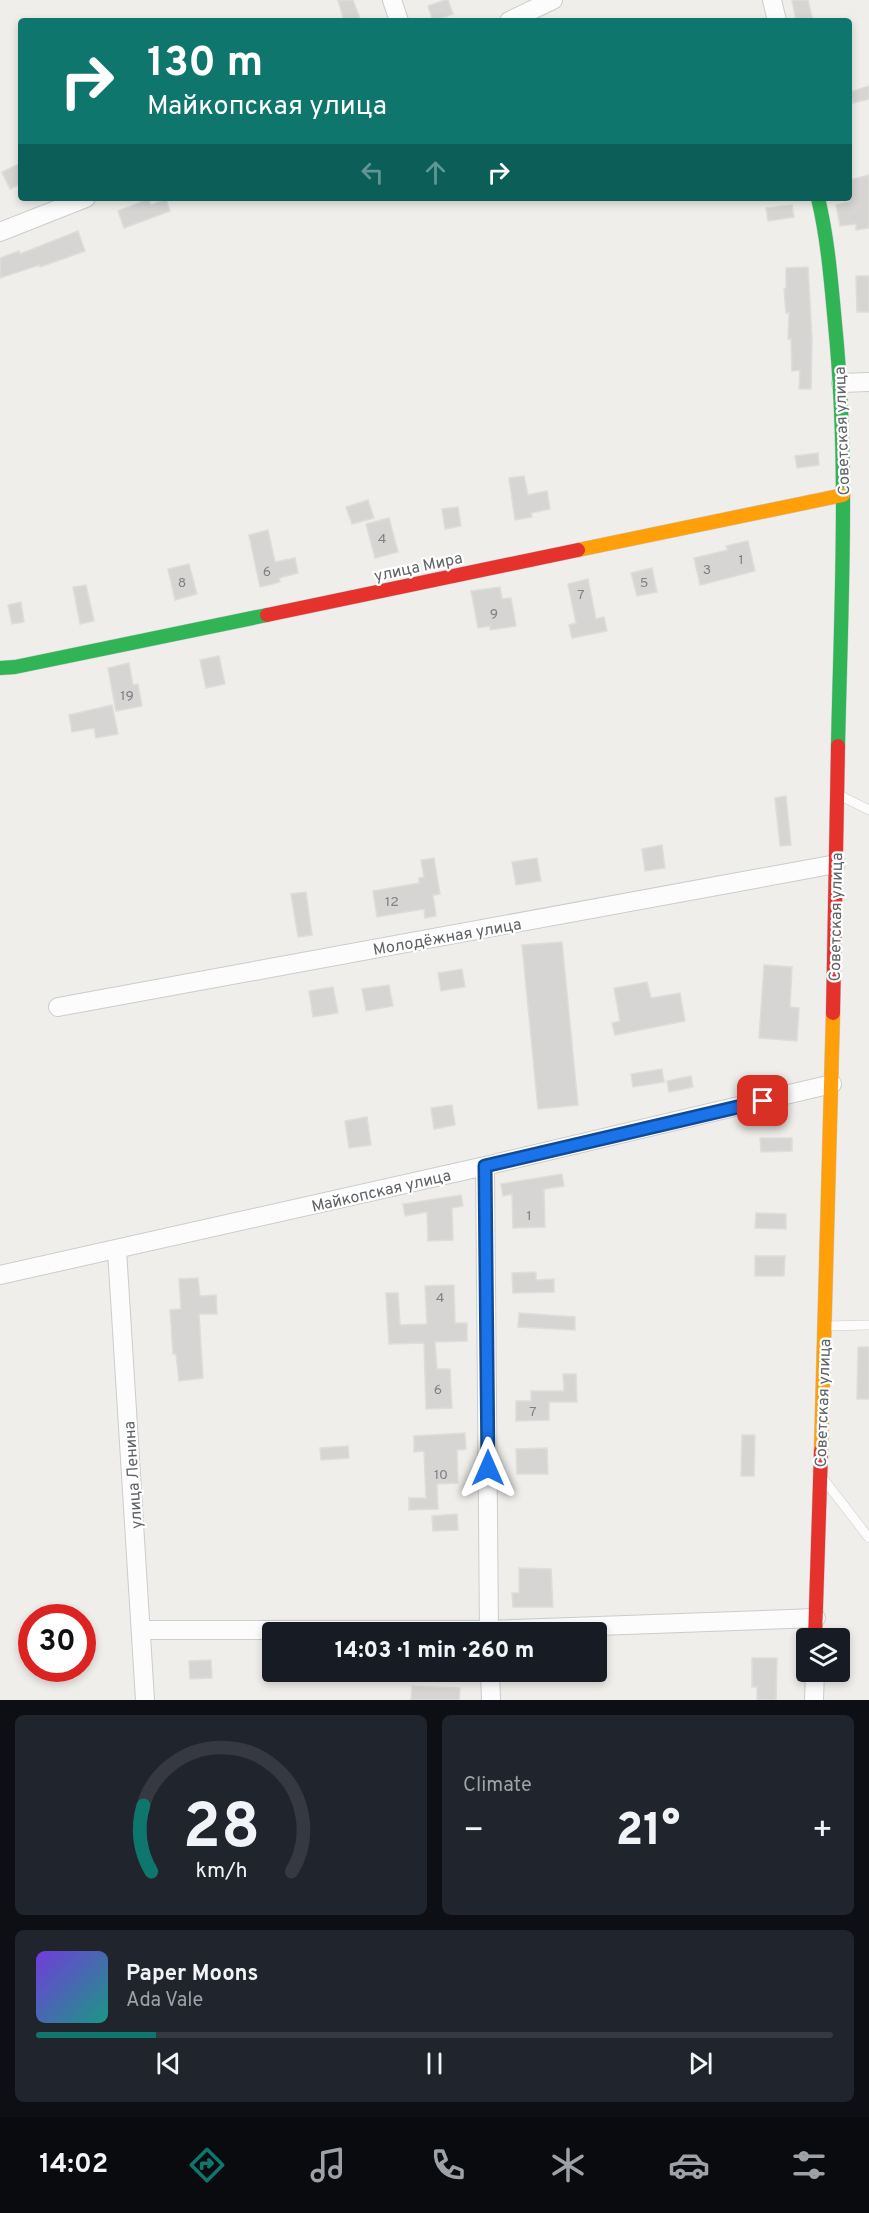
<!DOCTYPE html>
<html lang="en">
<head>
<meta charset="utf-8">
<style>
	:root { --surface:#171b24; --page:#20242c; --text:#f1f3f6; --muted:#9ea1a6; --line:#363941; --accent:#0f766e }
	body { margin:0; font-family:Overpass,sans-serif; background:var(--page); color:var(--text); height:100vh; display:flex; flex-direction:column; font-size:22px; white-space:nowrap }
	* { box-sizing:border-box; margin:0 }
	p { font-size:20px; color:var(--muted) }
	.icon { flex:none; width:33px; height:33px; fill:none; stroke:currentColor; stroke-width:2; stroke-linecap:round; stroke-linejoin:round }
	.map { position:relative; height:1700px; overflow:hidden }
	.sheet { display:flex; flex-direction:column; gap:15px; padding:15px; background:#0d0f14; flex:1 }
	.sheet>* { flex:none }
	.guide { position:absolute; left:18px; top:18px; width:834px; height:183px; border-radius:6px; box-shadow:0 3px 9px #0003; background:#0f766e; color:#fff; overflow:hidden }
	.fabs { position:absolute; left:796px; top:1628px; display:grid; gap:12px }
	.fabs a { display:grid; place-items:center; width:54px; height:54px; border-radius:6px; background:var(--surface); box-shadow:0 3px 9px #0003; font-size:30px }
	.speed { position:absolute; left:18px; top:1604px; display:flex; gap:12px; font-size:30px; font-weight:700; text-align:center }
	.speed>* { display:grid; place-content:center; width:78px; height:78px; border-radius:50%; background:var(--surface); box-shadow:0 3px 9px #0003; line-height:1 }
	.speed .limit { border:9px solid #d22; background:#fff; color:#111 }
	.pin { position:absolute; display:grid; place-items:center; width:51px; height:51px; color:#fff; margin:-26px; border-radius:12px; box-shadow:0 3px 9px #0006 }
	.me { position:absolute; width:66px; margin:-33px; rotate:0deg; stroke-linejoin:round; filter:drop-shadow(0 0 4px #0008) }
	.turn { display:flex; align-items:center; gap:21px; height:126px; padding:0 30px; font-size:27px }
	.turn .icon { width:78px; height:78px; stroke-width:2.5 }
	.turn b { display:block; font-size:42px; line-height:51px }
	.lanes { display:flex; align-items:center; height:57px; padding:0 30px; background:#0003; justify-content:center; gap:30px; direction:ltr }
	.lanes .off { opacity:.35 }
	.big { font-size:45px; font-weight:800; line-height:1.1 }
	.sheet .card { flex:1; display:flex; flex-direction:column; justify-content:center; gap:9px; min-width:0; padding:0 21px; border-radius:9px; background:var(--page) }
	.sheet .dial { align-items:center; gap:0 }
	.dial svg { height:156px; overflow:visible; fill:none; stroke:var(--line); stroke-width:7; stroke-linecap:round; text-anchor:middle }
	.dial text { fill:var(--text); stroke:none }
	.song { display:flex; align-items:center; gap:18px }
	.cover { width:72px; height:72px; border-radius:9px; background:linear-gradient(135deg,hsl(260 70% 55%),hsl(170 70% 35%)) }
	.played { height:6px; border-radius:3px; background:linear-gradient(90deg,var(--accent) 15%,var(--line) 15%) }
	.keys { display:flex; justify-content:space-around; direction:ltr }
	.heat { display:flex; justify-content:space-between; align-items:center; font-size:33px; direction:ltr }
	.sheet .tiles { flex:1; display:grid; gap:15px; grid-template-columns:1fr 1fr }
	.card:last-child { grid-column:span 2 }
	.trip { position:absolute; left:262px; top:1622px; width:345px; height:60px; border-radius:6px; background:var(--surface); box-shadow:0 3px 9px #0003; font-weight:800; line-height:60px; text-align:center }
	.menu { display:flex; height:96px; justify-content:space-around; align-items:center; background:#090b0e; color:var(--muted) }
	.menu .icon { width:42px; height:42px }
	.menu .on { color:var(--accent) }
	.menu b { font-size:27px; color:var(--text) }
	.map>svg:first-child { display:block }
	.building { fill:#d6d5d3; stroke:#deddd9; stroke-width:1.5 }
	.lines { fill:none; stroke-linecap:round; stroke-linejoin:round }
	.lane-casing { stroke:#cbcccc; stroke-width:10 }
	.street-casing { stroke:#cbcccc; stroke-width:20 }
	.fast-casing { stroke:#cacacb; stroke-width:15 }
	.slow-casing { stroke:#cacacb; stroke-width:15 }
	.jam-casing { stroke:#cacacb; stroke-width:15 }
	.lane { stroke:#fdfcfc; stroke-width:9 }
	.street { stroke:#fdfcfc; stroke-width:18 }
	.fast { stroke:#30b455; stroke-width:14 }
	.slow { stroke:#ff9f0a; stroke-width:14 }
	.jam { stroke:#e5322d; stroke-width:14 }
	.route-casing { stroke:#114b97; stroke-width:15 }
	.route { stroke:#1a73e8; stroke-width:10 }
	.labels { text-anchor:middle; stroke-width:4.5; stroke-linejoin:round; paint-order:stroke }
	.number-label { font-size:14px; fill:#7e8184 }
	.street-label { font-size:16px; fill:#5f6368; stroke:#fff }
</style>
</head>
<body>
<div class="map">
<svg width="869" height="1700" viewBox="0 0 869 1700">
	<rect width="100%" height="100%" fill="#efeeea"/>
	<!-- building -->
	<path class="building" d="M 338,0 L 353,0 L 361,21 L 344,21 Z
		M 445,0 L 448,0 L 453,14 L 433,21 L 428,6 Z
		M 792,0 L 808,0 L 813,21 L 796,21 Z
		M 869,86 L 869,99 L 853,103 L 850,92 Z
		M 21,163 L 21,184 L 10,189 L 2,172 Z
		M 869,175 L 869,228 L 856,230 L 856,224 L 840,226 L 836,205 L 849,202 L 849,180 Z
		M 149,199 L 151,205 L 166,199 L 170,211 L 124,228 L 118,211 Z
		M 792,205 L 794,217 L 768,221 L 766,208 Z
		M 78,231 L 85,251 L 40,267 L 39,265 L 0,278 L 0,258 L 19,251 L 20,254 Z
		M 808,267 L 812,339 L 811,389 L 799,389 L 800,370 L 792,371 L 791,339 L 788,339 L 789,313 L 786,313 L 784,289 L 786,288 L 786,268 Z
		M 856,276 L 869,276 L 869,312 L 857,312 Z
		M 818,453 L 819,465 L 797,468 L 795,456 Z
		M 524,476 L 528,495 L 547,491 L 550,509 L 531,513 L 532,517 L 515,520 L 509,478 Z
		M 368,500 L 374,518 L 352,524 L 346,507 Z
		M 458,507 L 461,526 L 445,529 L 442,509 Z
		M 389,518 L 398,552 L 375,558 L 366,524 Z
		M 268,530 L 275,562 L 295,558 L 298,573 L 279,578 L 280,582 L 260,587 L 249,535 Z
		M 748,541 L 755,571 L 700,585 L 694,558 L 728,550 L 726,546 Z
		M 189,564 L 197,594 L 175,600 L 168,569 Z
		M 652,568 L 657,592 L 637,596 L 631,573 Z
		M 588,579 L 596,619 L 604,617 L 607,631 L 572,638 L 569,625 L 576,623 L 568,584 Z
		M 86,585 L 94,621 L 80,624 L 73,587 Z
		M 500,587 L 502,599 L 511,598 L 516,626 L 490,630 L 490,626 L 478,628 L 471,591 Z
		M 21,602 L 24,622 L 12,624 L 8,605 Z
		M 219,656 L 225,684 L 206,688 L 200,660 Z
		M 129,663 L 133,685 L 138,684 L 142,706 L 116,711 L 108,668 Z
		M 112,705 L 118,734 L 96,738 L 94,728 L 72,732 L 69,715 Z
		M 786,796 L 791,845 L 780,846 L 775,798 Z
		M 662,845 L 665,868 L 645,871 L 642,849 Z
		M 434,858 L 440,894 L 433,895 L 436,916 L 425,918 L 424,909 L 377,917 L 373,891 L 419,883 L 419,878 L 424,877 L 421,860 Z
		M 537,858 L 541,881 L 516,885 L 512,862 Z
		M 306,892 L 312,935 L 298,937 L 291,894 Z
		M 562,942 L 578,1105 L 538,1109 L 522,945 Z
		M 764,965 L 792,967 L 790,1007 L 799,1008 L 797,1041 L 759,1038 Z
		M 462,969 L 465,987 L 441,991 L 438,973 Z
		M 647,982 L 651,998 L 680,993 L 685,1021 L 615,1035 L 612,1023 L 620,1021 L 614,988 Z
		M 389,985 L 393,1006 L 366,1011 L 362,989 Z
		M 333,987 L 338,1013 L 313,1017 L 309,991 Z
		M 662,1069 L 664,1082 L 633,1087 L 631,1074 Z
		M 691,1076 L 693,1087 L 669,1092 L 667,1081 Z
		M 452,1105 L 455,1125 L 434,1129 L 431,1108 Z
		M 367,1117 L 371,1145 L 349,1148 L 345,1121 Z
		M 760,1138 L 792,1138 L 792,1151 L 761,1152 Z
		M 562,1174 L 564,1186 L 544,1189 L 545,1227 L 513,1228 L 512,1194 L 503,1196 L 501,1184 Z
		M 461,1195 L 463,1206 L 452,1208 L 453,1240 L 428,1241 L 427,1212 L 405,1216 L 403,1204 Z
		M 756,1213 L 786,1214 L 786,1229 L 755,1228 Z
		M 755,1256 L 785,1256 L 784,1276 L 755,1276 Z
		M 536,1272 L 536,1280 L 554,1279 L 554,1292 L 513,1293 L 512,1273 Z
		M 198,1278 L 200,1296 L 216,1295 L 217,1314 L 199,1314 L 203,1378 L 179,1381 L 176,1354 L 173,1354 L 170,1310 L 181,1309 L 179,1279 Z
		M 454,1285 L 455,1323 L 467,1323 L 467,1341 L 435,1342 L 437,1369 L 450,1369 L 452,1408 L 426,1409 L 424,1343 L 389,1344 L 386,1293 L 398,1293 L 400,1325 L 427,1324 L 425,1286 Z
		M 519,1313 L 575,1317 L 575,1330 L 518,1327 Z
		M 858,1347 L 869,1347 L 869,1399 L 857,1399 Z
		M 563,1374 L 576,1374 L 577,1402 L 549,1402 L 549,1420 L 516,1421 L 516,1401 L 531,1401 L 531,1391 L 564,1391 Z
		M 465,1433 L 466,1449 L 457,1450 L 458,1483 L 437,1484 L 438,1509 L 409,1510 L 409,1498 L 426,1498 L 424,1451 L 414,1452 L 414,1436 Z
		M 742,1435 L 755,1435 L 754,1476 L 741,1476 Z
		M 348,1446 L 349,1458 L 321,1460 L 320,1448 Z
		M 547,1448 L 548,1474 L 517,1474 L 516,1449 Z
		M 457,1514 L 458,1530 L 433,1531 L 432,1516 Z
		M 519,1568 L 551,1569 L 553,1607 L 513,1607 L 512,1593 L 519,1593 Z
		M 752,1658 L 777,1658 L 776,1700 L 757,1700 L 757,1687 L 752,1687 Z
		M 211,1660 L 212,1678 L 190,1679 L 189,1661 Z
		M 412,1686 L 460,1688 L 459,1700 L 411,1700 Z"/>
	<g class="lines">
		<!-- lane casing -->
		<g class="lane-casing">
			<path id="lane" d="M 839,795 L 869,810
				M 826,1326 L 869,1325
				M 825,1481 L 869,1538"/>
		</g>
		<!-- street casing -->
		<g class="street-casing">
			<path id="street" d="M 392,0 L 399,21
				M 772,0 L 777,21
				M 509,21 L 553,0
				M 0,232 L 86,198
				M 841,383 L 869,382
				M 58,1007 L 836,864
				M 485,1166 L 489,1632
				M 117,1250 L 145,1700
				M 0,1275 L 485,1166 L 832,1084
				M 141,1630 L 489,1630 L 816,1618
				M 490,1671 L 491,1700
				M 814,1700 L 815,1671"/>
		</g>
		<!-- fast casing -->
		<g class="fast-casing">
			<path id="fast" d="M 818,198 C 828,240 831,281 835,324 C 849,464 841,606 838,746
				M 0,668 L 15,667 L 267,615"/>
		</g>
		<!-- slow casing -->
		<g class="slow-casing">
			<path id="slow" d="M 578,550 L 843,495
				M 821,1451 L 833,1013"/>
		</g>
		<!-- jam casing -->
		<g class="jam-casing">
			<path id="jam" d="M 267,615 L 578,550
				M 833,1013 L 838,746
				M 815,1638 L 821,1451"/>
		</g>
		<!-- lane -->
		<use href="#lane" class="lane"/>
		<!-- street -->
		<use href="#street" class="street"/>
		<!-- fast -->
		<use href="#fast" class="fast"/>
		<!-- slow -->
		<use href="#slow" class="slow"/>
		<!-- jam -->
		<use href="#jam" class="jam"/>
	</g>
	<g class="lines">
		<!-- route casing -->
		<g class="route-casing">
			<path id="route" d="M 488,1468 L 485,1166 L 763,1101"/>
		</g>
		<!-- route -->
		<use href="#route" class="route"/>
	</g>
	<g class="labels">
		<!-- number labels -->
		<g class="number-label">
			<text x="382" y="543">4</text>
			<text x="741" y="564">1</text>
			<text x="707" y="574">3</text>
			<text x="267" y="576">6</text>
			<text x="182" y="587">8</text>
			<text x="644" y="587">5</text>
			<text x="581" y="599">7</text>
			<text x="494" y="618">9</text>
			<text x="127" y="700">19</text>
			<text x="392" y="906">12</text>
			<text x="529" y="1220">1</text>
			<text x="440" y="1302">4</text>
			<text x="438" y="1394">6</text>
			<text x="533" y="1416">7</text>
			<text x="441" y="1479">10</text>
		</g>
		<!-- street labels -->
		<g class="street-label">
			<text transform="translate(841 431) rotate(-92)" y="6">Советская улица</text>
			<text transform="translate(418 566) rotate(-12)" y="6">улица Мира</text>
			<text transform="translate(835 917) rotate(-89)" y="6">Советская улица</text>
			<text transform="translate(447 936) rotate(-10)" y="6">Молодёжная улица</text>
			<text transform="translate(381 1190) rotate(-13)" y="6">Майкопская улица</text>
			<text transform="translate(822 1403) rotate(-88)" y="6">Советская улица</text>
			<text transform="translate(132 1475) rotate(-94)" y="6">улица Ленина</text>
		</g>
	</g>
</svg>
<div class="fabs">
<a><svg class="icon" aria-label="layers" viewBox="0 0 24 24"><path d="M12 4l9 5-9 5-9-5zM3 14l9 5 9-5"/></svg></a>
</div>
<div class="speed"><div class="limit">30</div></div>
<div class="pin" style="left:763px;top:1101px;background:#d93025"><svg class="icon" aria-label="arrive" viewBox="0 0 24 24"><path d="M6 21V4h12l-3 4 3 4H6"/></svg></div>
<svg class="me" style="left:488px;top:1468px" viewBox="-20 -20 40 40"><path d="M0-17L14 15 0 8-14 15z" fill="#1a73e8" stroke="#fff" stroke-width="4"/></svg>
<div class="trip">14:03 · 1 min · 260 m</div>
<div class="guide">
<div class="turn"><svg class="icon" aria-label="right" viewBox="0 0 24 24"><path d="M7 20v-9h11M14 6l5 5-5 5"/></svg><div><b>130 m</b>Майкопская улица</div></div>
<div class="lanes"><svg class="icon off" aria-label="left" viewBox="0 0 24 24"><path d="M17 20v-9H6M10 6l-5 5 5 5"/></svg><svg class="icon off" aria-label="ahead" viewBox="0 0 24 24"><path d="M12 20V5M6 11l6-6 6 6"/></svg><svg class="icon" aria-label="right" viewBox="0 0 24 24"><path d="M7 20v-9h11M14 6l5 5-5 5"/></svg></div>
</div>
</div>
<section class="sheet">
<div class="tiles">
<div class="card dial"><svg viewBox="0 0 100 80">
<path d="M14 69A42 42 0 1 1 86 69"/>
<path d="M14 69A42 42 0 0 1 10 35" stroke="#0f766e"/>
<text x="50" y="56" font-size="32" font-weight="700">28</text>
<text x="50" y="72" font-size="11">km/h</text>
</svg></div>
<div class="card"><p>Climate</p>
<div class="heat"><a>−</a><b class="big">21°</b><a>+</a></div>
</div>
<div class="card">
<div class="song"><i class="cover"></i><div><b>Paper Moons</b><p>Ada Vale</p></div></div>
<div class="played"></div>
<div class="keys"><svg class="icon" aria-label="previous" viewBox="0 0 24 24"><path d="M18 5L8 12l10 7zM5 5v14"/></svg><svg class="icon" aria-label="pause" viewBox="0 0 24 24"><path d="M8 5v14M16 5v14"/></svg><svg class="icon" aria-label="next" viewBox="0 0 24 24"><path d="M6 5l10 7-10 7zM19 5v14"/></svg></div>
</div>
</div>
</section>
<nav class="menu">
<b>14:02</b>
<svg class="icon on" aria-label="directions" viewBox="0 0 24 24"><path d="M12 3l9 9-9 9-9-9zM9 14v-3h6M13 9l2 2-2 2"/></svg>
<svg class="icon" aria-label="music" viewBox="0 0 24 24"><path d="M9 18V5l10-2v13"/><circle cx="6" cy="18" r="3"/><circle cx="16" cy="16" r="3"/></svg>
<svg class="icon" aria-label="phone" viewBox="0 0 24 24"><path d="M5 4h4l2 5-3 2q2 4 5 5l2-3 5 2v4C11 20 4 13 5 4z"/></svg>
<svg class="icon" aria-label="climate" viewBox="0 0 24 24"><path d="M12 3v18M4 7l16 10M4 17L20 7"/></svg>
<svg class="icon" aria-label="car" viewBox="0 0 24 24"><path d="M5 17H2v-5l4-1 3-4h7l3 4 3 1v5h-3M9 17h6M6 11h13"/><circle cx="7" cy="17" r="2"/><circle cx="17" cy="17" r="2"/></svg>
<svg class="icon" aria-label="filters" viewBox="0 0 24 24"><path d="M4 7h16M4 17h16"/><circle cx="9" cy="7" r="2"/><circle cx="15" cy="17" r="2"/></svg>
</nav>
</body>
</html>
